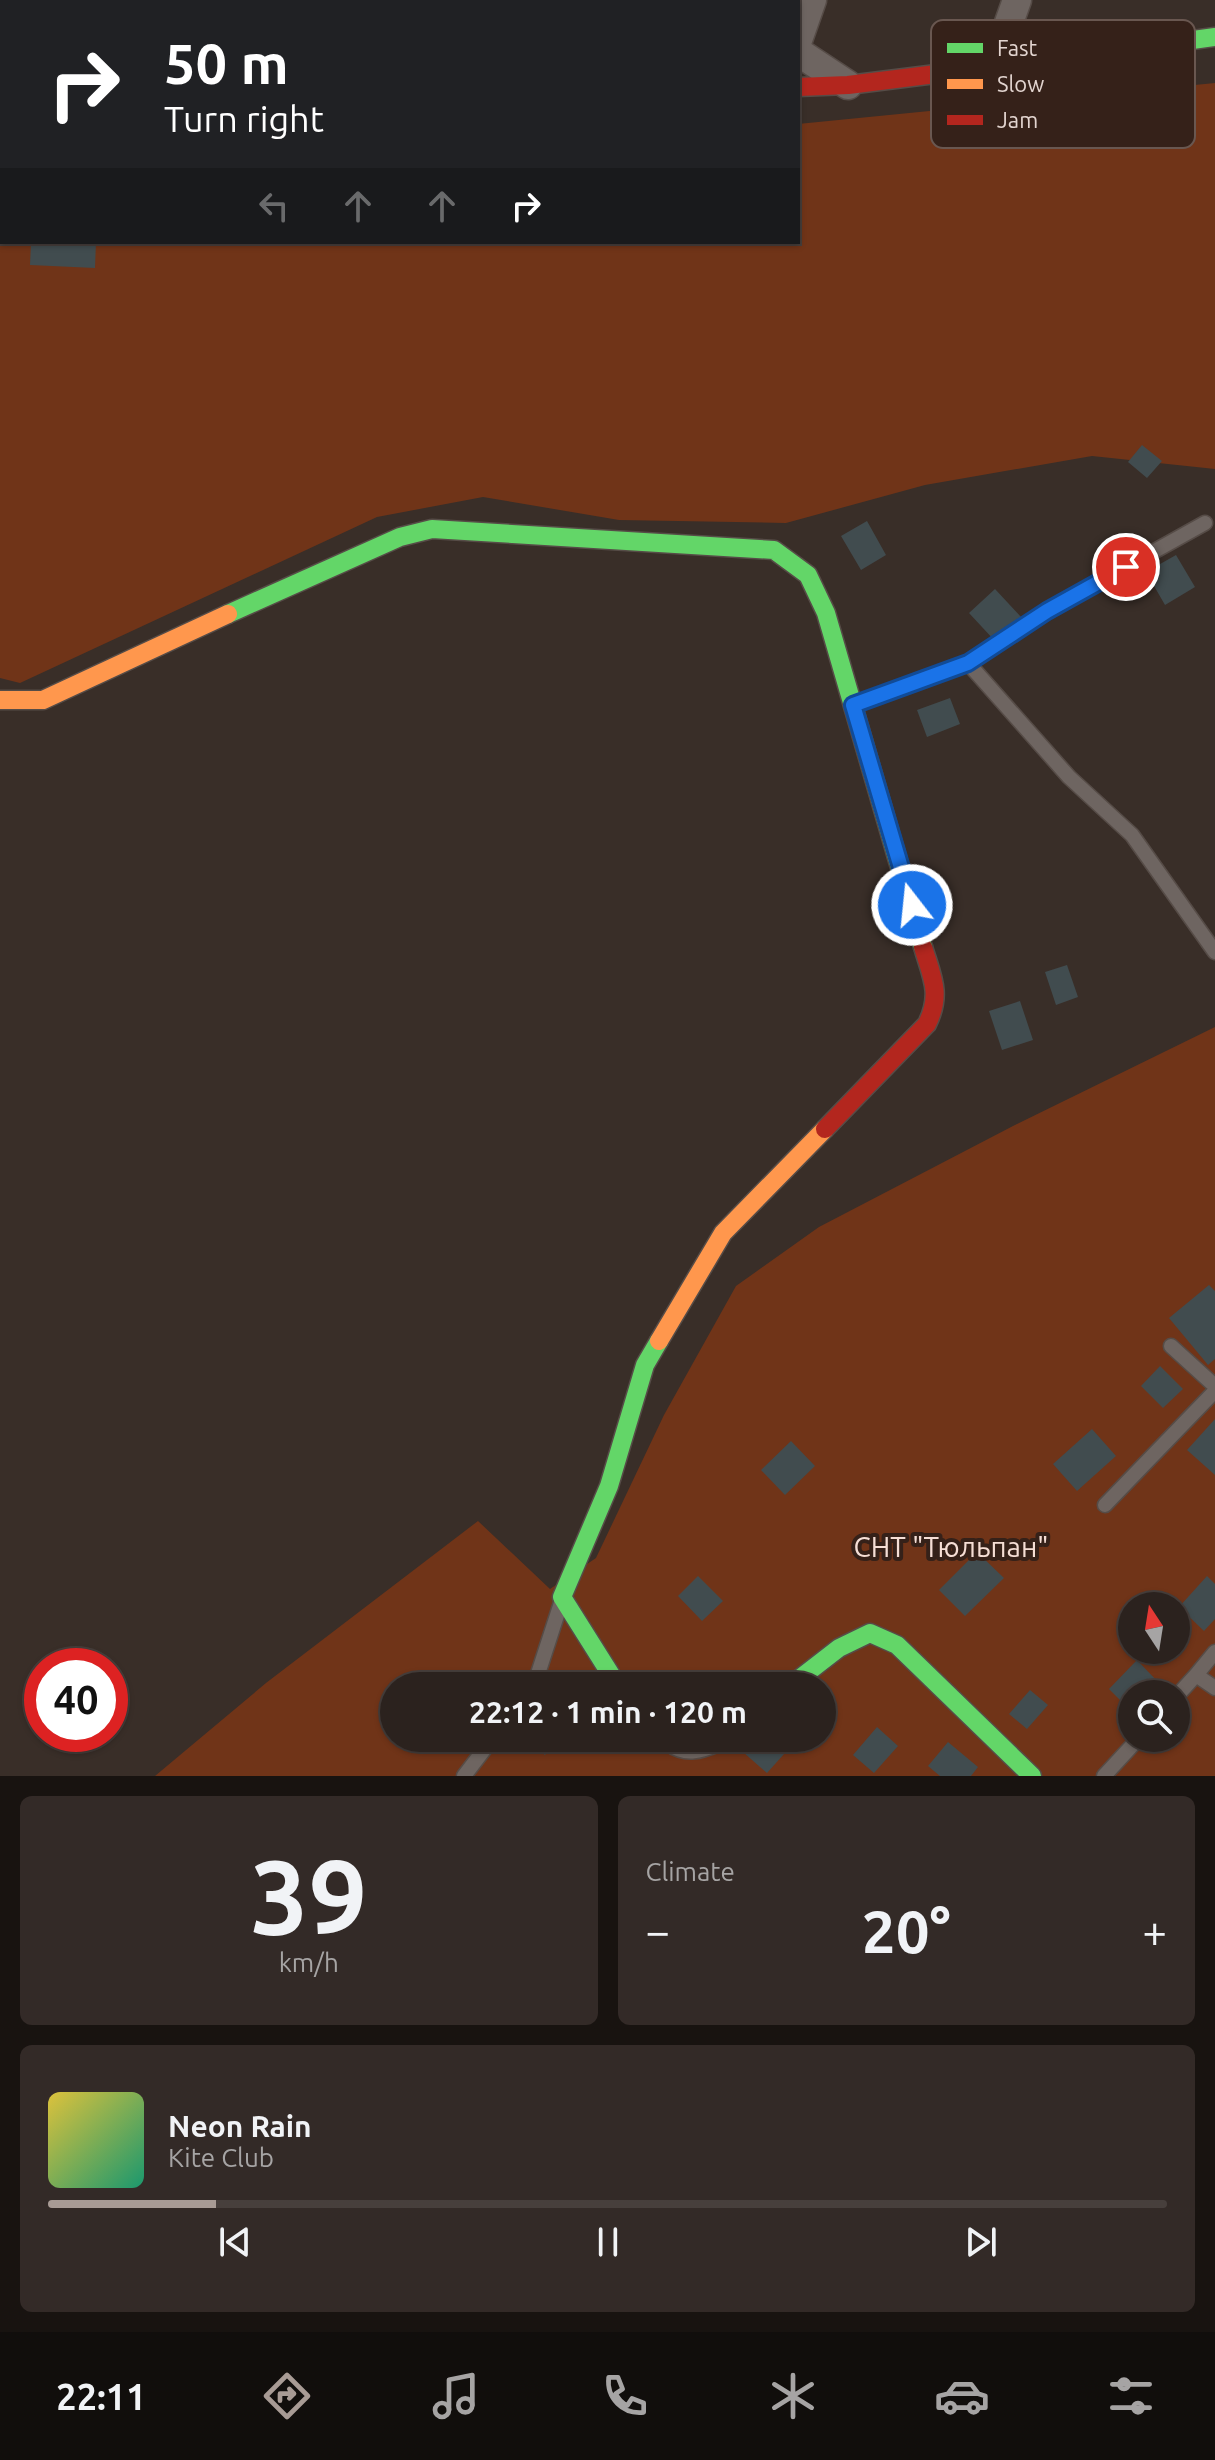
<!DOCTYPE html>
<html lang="en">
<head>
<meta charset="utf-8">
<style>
	:root { --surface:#2b221e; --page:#332a27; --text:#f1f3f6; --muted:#a6a4a4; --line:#473f3c; --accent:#a89b95 }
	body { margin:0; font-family:Ubuntu,sans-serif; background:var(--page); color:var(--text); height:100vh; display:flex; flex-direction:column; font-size:30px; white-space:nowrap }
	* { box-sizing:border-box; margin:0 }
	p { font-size:26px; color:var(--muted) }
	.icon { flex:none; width:44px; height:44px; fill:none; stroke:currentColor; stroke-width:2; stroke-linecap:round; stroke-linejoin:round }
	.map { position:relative; height:1776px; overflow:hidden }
	.drawer { display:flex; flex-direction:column; gap:20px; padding:20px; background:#181310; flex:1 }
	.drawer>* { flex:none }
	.banner { position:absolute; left:0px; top:0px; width:800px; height:244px; box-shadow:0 2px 6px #0004,0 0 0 2px var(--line); background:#202124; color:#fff; overflow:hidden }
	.needle { width:52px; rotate:348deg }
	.tools { position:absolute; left:1118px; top:1592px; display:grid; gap:16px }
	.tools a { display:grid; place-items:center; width:72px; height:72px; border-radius:50%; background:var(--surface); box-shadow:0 2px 6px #0004,0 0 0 2px var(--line); font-size:40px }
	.speed { position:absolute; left:24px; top:1648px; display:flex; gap:16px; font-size:40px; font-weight:700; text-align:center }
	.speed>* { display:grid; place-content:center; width:104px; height:104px; border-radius:50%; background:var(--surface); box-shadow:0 2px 6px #0004,0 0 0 2px var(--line); line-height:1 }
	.speed .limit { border:12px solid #d22; background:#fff; color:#111 }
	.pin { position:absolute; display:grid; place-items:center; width:68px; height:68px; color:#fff; margin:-34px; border:4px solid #fff; border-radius:50%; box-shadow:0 2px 8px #0007 }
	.me { position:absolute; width:88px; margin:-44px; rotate:344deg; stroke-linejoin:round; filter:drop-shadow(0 0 6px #0008) }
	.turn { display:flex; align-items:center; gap:28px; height:168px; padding:0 32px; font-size:36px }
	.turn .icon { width:104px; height:104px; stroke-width:2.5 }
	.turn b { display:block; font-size:56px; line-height:68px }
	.lanes { display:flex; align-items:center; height:76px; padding:0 32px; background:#0003; justify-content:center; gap:40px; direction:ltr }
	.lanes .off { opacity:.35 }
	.big { font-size:60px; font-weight:600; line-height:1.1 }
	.drawer .tile { flex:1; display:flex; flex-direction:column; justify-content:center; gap:12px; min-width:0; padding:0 28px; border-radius:12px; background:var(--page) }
	.drawer .dial { align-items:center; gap:0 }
	.dial b { font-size:104px; line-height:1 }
	.song { display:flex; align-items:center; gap:24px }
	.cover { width:96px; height:96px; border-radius:12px; background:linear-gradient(135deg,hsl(50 70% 55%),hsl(160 70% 35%)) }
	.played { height:8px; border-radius:4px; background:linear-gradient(90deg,var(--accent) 15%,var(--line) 15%) }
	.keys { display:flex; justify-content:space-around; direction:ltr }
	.heat { display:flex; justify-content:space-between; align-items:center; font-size:44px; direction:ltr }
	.drawer .tiles { flex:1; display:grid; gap:20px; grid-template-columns:1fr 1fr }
	.tile:last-child { grid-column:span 2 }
	.trip { position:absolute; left:380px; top:1672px; width:456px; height:80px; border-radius:40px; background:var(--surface); box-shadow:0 2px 6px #0004,0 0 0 2px var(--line); font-weight:600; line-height:80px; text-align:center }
	.menu { display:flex; height:128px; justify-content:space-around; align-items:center; background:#110e0c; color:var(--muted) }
	.menu .icon { width:56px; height:56px }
	.menu .current { color:var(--accent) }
	.menu b { font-size:36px; color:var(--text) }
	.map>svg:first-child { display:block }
	.green { fill:#703418; fill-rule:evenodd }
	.building { fill:#414c4f }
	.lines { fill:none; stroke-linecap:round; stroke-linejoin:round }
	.lane-casing { stroke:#564c47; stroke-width:17 }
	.street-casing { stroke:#564c47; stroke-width:31 }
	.fast-casing { stroke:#564c47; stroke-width:21 }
	.slow-casing { stroke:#564c47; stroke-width:21 }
	.jam-casing { stroke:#564c47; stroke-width:21 }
	.lane { stroke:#6e6561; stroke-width:14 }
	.street { stroke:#6e6561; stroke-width:28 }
	.fast { stroke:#63d668; stroke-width:18 }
	.slow { stroke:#ff974d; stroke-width:18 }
	.jam { stroke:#b3261e; stroke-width:18 }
	.route-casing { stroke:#114b97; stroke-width:20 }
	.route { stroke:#1a73e8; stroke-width:14 }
	.labels { text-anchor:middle; stroke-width:8; stroke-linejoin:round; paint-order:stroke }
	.park-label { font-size:28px; fill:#f5ded5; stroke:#352119 }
	.key { fill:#352119; stroke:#695750; stroke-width:2 }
	.key-label { font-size:22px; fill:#e3d5d0 }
</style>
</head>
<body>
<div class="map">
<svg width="1215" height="1776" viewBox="0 0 1215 1776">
	<rect width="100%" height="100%" fill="#392e28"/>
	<!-- green -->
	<path class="green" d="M 1215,83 L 1215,469 L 1092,456 L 925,485 L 786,523 L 619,520 L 483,497 L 377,517 L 20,683 L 0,678 L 0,160 L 2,242 L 798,242 L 798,124 Z
		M 1215,1027 L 1215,1776 L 155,1776 L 266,1683 L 478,1521 L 550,1589 L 596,1558 L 664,1415 L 736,1286 L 819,1227 L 1013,1126 ZM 1132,1606 L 1176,1606 L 1176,1650 L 1132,1650 ZM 394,1686 L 822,1686 L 822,1738 L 394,1738 ZM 1132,1694 L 1176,1694 L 1176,1738 L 1132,1738 Z"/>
	<!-- building -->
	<path class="building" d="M 31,242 L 96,242 L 95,268 L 30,265 Z
		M 1142,445 L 1162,461 L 1147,478 L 1128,462 Z
		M 867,521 L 886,555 L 861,570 L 841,536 Z
		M 1176,555 L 1195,587 L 1165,605 L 1146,572 Z
		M 995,589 L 1021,617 L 995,641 L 969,613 Z
		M 950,698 L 960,724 L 927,737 L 917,710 Z
		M 1067,965 L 1078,997 L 1056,1005 L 1045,972 Z
		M 1020,1001 L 1033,1040 L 1002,1050 L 989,1011 Z
		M 1209,1285 L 1215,1291 L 1215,1359 L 1208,1365 L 1169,1318 Z
		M 1160,1366 L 1183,1389 L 1163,1408 L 1141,1386 Z
		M 1215,1419 L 1215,1475 L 1187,1450 Z
		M 1092,1429 L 1116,1456 L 1077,1491 L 1053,1464 Z
		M 791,1441 L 815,1466 L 785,1495 L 761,1470 Z
		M 977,1552 L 1004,1578 L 965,1616 L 939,1590 Z
		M 698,1576 L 723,1601 L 702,1621 L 678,1596 Z
		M 1207,1576 L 1215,1584 L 1215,1619 L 1204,1631 L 1179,1607 Z
		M 1137,1660 L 1158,1682 L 1146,1694 L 1132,1694 L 1130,1710 L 1109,1689 Z
		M 1030,1690 L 1048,1705 L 1027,1729 L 1009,1714 Z
		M 877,1727 L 898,1746 L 874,1773 L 853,1755 Z
		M 523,1738 L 559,1738 L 545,1755 Z
		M 756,1738 L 787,1738 L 793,1744 L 767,1773 L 743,1752 Z
		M 948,1742 L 978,1767 L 971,1776 L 940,1776 L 928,1766 Z"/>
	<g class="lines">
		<!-- lane casing -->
		<g class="lane-casing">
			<path id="lane" d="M 968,663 L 1069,777 L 1132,835 L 1215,952
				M 854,705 L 968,663 L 1047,611 L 1205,523
				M 1171,1346 L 1215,1386
				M 1105,1505 L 1215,1391
				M 1196,1675 L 1215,1652
				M 534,1686 L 561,1603
				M 1176,1697 L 1196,1675 L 1215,1688
				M 464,1776 L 493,1738
				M 1104,1776 L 1139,1738"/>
		</g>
		<!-- street casing -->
		<g class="street-casing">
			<path id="street" d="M 695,0 L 697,2
				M 798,40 L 812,0
				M 798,52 L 848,85
				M 993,68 L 1017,0
				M 0,104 L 2,104
				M 672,1738 C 687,1749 700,1744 715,1738"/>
		</g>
		<!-- fast casing -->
		<g class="fast-casing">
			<path id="fast" d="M 1048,60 L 1215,37
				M 228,614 L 400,537 L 432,529 L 774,550 L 808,575 L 826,613 L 923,947
				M 618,1686 L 562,1597 L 609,1486 L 645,1365 L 659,1341
				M 790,1686 L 839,1648 L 870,1633 L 897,1645 L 1032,1776"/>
		</g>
		<!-- slow casing -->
		<g class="slow-casing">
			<path id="slow" d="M 0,700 L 43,700 L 228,614
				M 659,1341 L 723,1233 L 825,1129"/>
		</g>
		<!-- jam casing -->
		<g class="jam-casing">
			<path id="jam" d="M 798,87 L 848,85 L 1048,60
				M 825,1129 L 927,1024 C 942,994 932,977 923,947"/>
		</g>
		<!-- lane -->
		<use href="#lane" class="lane"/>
		<!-- street -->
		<use href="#street" class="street"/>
		<!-- fast -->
		<use href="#fast" class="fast"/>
		<!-- slow -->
		<use href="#slow" class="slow"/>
		<!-- jam -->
		<use href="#jam" class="jam"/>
	</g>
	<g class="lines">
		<!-- route casing -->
		<g class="route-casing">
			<path id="route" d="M 912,905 L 853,705 L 968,663 L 1047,611 L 1126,567"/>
		</g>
		<!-- route -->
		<use href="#route" class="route"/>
	</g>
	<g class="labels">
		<!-- park labels -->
		<g class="park-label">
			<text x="951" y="1557">СНТ "Тюльпан"</text>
		</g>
	</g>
	<!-- legend -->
	<rect x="931" y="20" width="264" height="128" rx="12" class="key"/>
	<rect x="947" y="43" width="36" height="10" fill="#63d668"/>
	<rect x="947" y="79" width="36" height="10" fill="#ff974d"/>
	<rect x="947" y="115" width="36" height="10" fill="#b3261e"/>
	<g class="key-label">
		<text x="997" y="56">Fast</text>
		<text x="997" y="92">Slow</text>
		<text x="997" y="128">Jam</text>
	</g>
</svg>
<div class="tools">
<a><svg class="needle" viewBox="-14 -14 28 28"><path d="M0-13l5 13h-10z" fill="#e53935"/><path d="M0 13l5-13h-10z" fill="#a6a4a4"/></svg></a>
<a><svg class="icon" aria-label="search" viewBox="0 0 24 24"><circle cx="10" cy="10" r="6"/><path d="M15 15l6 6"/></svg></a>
</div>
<div class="speed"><div class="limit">40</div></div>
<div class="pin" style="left:1126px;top:567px;background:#d93025"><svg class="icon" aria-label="arrive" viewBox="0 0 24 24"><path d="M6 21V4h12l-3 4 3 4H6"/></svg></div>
<svg class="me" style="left:912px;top:905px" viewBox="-20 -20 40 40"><circle r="17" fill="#1a73e8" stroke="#fff" stroke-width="3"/><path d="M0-11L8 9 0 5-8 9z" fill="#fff"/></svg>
<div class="trip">22:12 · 1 min · 120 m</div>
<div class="banner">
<div class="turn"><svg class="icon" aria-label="right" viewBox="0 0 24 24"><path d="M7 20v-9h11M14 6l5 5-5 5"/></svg><div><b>50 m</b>Turn right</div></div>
<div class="lanes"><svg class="icon off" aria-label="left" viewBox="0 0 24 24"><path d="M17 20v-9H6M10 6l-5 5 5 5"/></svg><svg class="icon off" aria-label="ahead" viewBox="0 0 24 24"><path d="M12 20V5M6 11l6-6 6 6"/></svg><svg class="icon off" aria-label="ahead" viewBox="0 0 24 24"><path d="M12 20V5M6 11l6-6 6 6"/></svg><svg class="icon" aria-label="right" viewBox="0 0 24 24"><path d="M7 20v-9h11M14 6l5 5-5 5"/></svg></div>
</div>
</div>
<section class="drawer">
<div class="tiles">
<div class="tile dial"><b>39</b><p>km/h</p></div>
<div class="tile"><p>Climate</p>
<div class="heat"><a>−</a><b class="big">20°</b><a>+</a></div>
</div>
<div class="tile">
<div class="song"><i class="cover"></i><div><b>Neon Rain</b><p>Kite Club</p></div></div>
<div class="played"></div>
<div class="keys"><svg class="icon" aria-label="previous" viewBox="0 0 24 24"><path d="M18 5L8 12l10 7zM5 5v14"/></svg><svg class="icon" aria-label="pause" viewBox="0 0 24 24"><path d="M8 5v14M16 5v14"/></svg><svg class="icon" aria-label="next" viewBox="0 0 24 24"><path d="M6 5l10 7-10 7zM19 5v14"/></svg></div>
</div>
</div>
</section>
<nav class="menu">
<b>22:11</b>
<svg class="icon current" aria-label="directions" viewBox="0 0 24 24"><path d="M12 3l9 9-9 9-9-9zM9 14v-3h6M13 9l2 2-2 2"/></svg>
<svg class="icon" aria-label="music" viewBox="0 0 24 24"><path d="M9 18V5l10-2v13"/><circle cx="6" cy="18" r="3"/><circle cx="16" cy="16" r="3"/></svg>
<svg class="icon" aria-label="phone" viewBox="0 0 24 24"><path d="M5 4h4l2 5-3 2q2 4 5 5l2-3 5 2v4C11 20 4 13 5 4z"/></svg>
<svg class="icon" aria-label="climate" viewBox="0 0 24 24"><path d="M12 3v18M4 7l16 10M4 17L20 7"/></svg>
<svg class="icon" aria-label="car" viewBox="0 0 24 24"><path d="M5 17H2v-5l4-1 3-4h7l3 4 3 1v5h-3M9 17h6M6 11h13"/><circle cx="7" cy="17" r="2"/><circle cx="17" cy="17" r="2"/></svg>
<svg class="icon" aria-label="filters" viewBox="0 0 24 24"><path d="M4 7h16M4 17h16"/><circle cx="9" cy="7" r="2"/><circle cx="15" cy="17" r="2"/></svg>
</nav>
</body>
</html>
